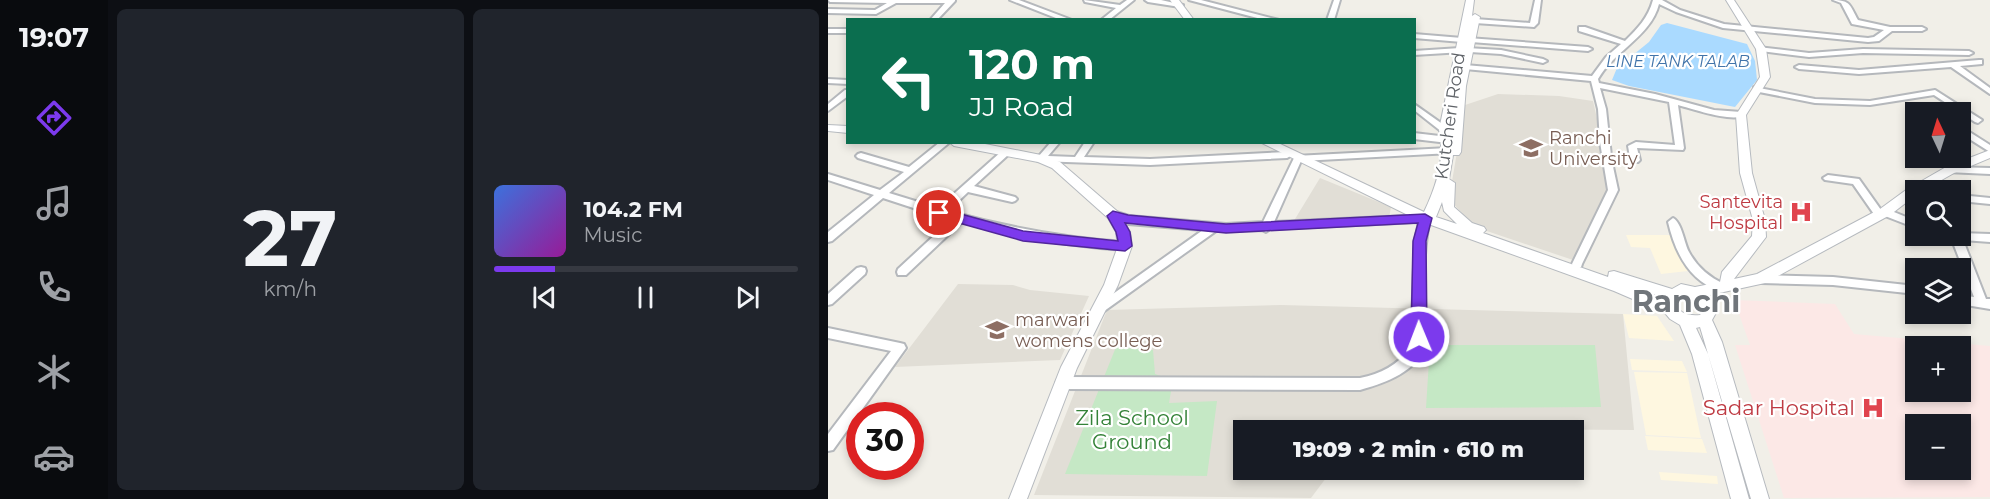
<!DOCTYPE html>
<html lang="en">
<head>
<meta charset="utf-8">
<style>
	:root { --surface:#171b24; --page:#20242c; --text:#f1f3f6; --muted:#9ea1a6; --line:#363941; --accent:#7c3aed }
	body { margin:0; font-family:Montserrat,sans-serif; background:var(--page); color:var(--text); height:100vh; display:flex; flex-direction:column; font-size:22px; white-space:nowrap }
	* { box-sizing:border-box; margin:0 }
	p { font-size:20px; color:var(--muted) }
	.icon { flex:none; width:33px; height:33px; fill:none; stroke:currentColor; stroke-width:2; stroke-linecap:round; stroke-linejoin:round }
	.map { position:relative; flex:1; overflow:hidden }
	.side { display:flex; flex-direction:column; gap:9px; padding:9px; background:#0d0f14; width:720px }
	.side>* { flex:none }
	.top-card { position:absolute; left:18px; top:18px; width:570px; height:126px; border-radius:0px; box-shadow:0 3px 9px #0003; background:#0b6e4f; color:#fff; overflow:hidden }
	.needle { width:39px; rotate:356deg }
	.fabs { position:absolute; left:1077px; top:102px; display:grid; gap:12px }
	.fabs a { display:grid; place-items:center; width:66px; height:66px; border-radius:0px; background:var(--surface); box-shadow:0 3px 9px #0003; font-size:30px }
	.speed { position:absolute; left:18px; top:402px; display:flex; gap:12px; font-size:30px; font-weight:700; text-align:center }
	.speed>* { display:grid; place-content:center; width:78px; height:78px; border-radius:50%; background:var(--surface); box-shadow:0 3px 9px #0003; line-height:1 }
	.speed .limit { border:9px solid #d22; background:#fff; color:#111 }
	.pin { position:absolute; display:grid; place-items:center; width:51px; height:51px; color:#fff; margin:-26px; border:3px solid #fff; border-radius:50%; box-shadow:0 2px 6px #0007 }
	.me { position:absolute; width:66px; margin:-33px; rotate:359deg; stroke-linejoin:round; filter:drop-shadow(0 0 4px #0008) }
	.turn { display:flex; align-items:center; gap:21px; height:126px; padding:0 24px; font-size:27px }
	.turn .icon { width:78px; height:78px; stroke-width:2.5 }
	.turn b { display:block; font-size:42px; line-height:51px }
	.side .widget { flex:1; display:flex; flex-direction:column; justify-content:center; gap:9px; min-width:0; padding:0 21px; border-radius:9px; background:var(--page) }
	.side .dial { align-items:center; gap:0 }
	.dial b { font-size:78px; line-height:1 }
	.song { display:flex; align-items:center; gap:18px }
	.cover { width:72px; height:72px; border-radius:9px; background:linear-gradient(135deg,hsl(220 70% 55%),hsl(300 70% 35%)) }
	.played { height:6px; border-radius:3px; background:linear-gradient(90deg,var(--accent) 20%,var(--line) 20%) }
	.keys { display:flex; justify-content:space-around; direction:ltr }
	.side .tiles { flex:1; display:grid; gap:9px; grid-template-columns:repeat(2,1fr) }
	.trip { position:absolute; left:405px; top:420px; width:351px; height:60px; border-radius:0px; background:var(--surface); box-shadow:0 3px 9px #0003; font-weight:800; line-height:60px; text-align:center }
	main { display:flex; flex:1; min-height:0 }
	.menu { display:flex; flex-direction:column; width:108px; justify-content:space-around; align-items:center; background:#090b0e; color:var(--muted) }
	.menu .icon { width:42px; height:42px }
	.menu .active { color:var(--accent) }
	.menu b { font-size:27px; color:var(--text) }
	.map>svg:first-child { display:block }
	.commercial { fill:#fef7e0 }
	.education { fill:#e1ded6 }
	.medical { fill:#fce8e6; fill-rule:evenodd }
	.green { fill:#c5e8c5 }
	.water { fill:#aadaff }
	.lines { fill:none; stroke-linecap:round; stroke-linejoin:round }
	.street-casing { stroke:#b5b8bc; stroke-width:4 }
	.secondary-casing { stroke:#b6babf; stroke-width:2 }
	.street { fill:#fff; fill-rule:evenodd }
	.secondary { fill:#fff; fill-rule:evenodd }
	.route { fill:#7c3aed; stroke:#51269a; stroke-width:1.5 }
	.labels { text-anchor:middle; stroke-width:4.5; stroke-linejoin:round; paint-order:stroke }
	.far-water-label { font-size:16px; font-style:italic; fill:#4174aa; stroke:#fff }
	.street-label { font-size:18px; fill:#5f6368; stroke:#fff }
	.education-label { font-size:18px; fill:#785e54; stroke:#fff; text-anchor:start }
	.health-label { font-size:18px; fill:#be3a42; stroke:#fff; text-anchor:end }
	.near-health-label { font-size:21px; fill:#be3a42; stroke:#fff; text-anchor:end }
	.near-park-label { font-size:21px; fill:#348238; stroke:#fff }
	.town-label { font-size:30px; font-weight:bold; fill:#70757a; stroke:#fff }
</style>
</head>
<body>
<main>
<nav class="menu">
<b>19:07</b>
<svg class="icon active" aria-label="directions" viewBox="0 0 24 24"><path d="M12 3l9 9-9 9-9-9zM9 14v-3h6M13 9l2 2-2 2"/></svg>
<svg class="icon" aria-label="music" viewBox="0 0 24 24"><path d="M9 18V5l10-2v13"/><circle cx="6" cy="18" r="3"/><circle cx="16" cy="16" r="3"/></svg>
<svg class="icon" aria-label="phone" viewBox="0 0 24 24"><path d="M5 4h4l2 5-3 2q2 4 5 5l2-3 5 2v4C11 20 4 13 5 4z"/></svg>
<svg class="icon" aria-label="climate" viewBox="0 0 24 24"><path d="M12 3v18M4 7l16 10M4 17L20 7"/></svg>
<svg class="icon" aria-label="car" viewBox="0 0 24 24"><path d="M5 17H2v-5l4-1 3-4h7l3 4 3 1v5h-3M9 17h6M6 11h13"/><circle cx="7" cy="17" r="2"/><circle cx="17" cy="17" r="2"/></svg>
</nav>
<section class="side">
<div class="tiles">
<div class="widget dial"><b>27</b><p>km/h</p></div>
<div class="widget">
<div class="song"><i class="cover"></i><div><b>104.2 FM</b><p>Music</p></div></div>
<div class="played"></div>
<div class="keys"><svg class="icon" aria-label="previous" viewBox="0 0 24 24"><path d="M18 5L8 12l10 7zM5 5v14"/></svg><svg class="icon" aria-label="pause" viewBox="0 0 24 24"><path d="M8 5v14M16 5v14"/></svg><svg class="icon" aria-label="next" viewBox="0 0 24 24"><path d="M6 5l10 7-10 7zM19 5v14"/></svg></div>
</div>
</div>
</section>
<div class="map">
<svg width="1162" height="499" viewBox="0 0 1162 499">
	<rect width="100%" height="100%" fill="#f1efe8"/>
	<!-- commercial -->
	<path class="commercial" d="M 798,235 L 843,235 L 860,271 L 833,274 L 822,248 L 803,247 Z
		M 795,314 L 829,316 L 846,341 L 801,338 Z
		M 802,359 L 854,361 L 859,372 L 804,370 Z
		M 806,372 L 859,373 L 873,438 L 818,435 Z
		M 817,436 L 874,439 L 879,453 L 820,450 Z
		M 831,472 L 889,476 L 890,484 L 833,480 Z"/>
	<!-- education -->
	<path class="education" d="M 670,94 L 731,96 L 765,101 L 785,190 L 745,260 L 647,227 L 621,199 L 637,105 Z
		M 492,178 L 563,207 L 561,218 L 467,219 Z
		M 130,284 L 185,285 L 202,290 L 261,296 L 232,360 L 67,367 Z
		M 453,305 L 795,314 L 806,430 L 536,428 L 534,430 L 416,430 L 416,470 L 504,470 L 483,498 L 206,495 L 279,310 Z"/>
	<!-- medical -->
	<path class="medical" d="M 906,300 L 1007,304 L 1026,334 L 1162,346 L 1162,497 L 956,498 L 907,345 L 922,345 ZM 1088,346 L 1132,346 L 1132,392 L 1088,392 ZM 1132,424 L 1132,470 L 1088,470 L 1088,424 Z"/>
	<!-- green -->
	<path class="green" d="M 602,345 L 767,345 L 773,407 L 598,408 Z
		M 288,347 L 325,350 L 327,374 L 345,380 L 341,403 L 389,401 L 379,476 L 237,474 Z"/>
	<!-- water -->
	<path class="water" d="M 839,23 L 919,44 L 927,61 L 929,80 L 907,107 L 801,86 L 784,80 L 789,68 L 821,42 L 833,25 Z"/>
	<g class="lines">
		<!-- street casing -->
		<g class="street-casing">
			<path id="street" d="M 0,0 L 127,0 L 127,1 L 109,20 L 102,20 L 117,3 L 68,3 L 48,14 L 0,13 L 0,9 L 47,10 L 59,3 L 2,2 Z
				M 182,0 L 191,0 L 244,20 L 233,20 Z
				M 256,0 L 292,5 L 299,0 L 306,0 L 281,20 L 273,20 L 288,8 L 257,2 Z
				M 317,0 L 333,0 L 355,5 L 352,7 L 320,2 Z
				M 361,0 L 373,0 L 451,20 L 437,20 Z
				M 506,0 L 512,0 L 506,20 L 499,20 Z
				M 707,0 L 713,0 L 710,23 L 706,27 L 647,23 L 643,21 L 647,19 L 702,23 Z
				M 825,0 L 834,0 L 852,10 L 896,24 L 1040,38 L 1046,37 L 1056,30 L 1024,24 L 1013,3 L 1005,0 C 1023,0 1022,6 1030,20 L 1062,27 L 1094,27 L 1098,29 L 1094,31 L 1064,31 L 1051,41 L 1040,42 L 895,28 L 848,12 L 831,4 C 823,36 786,51 770,79 L 771,83 L 827,94 L 886,110 L 913,112 L 917,115 C 905,123 865,109 850,105 L 856,148 L 855,150 L 809,148 L 812,160 L 810,162 L 784,162 L 790,190 L 754,264 L 753,267 L 745,267 L 744,264 L 780,190 L 772,142 L 770,109 L 763,81 L 637,69 L 633,67 L 637,65 L 764,76 L 778,57 L 793,44 L 751,31 L 751,27 L 757,27 L 797,41 C 810,28 820,18 825,0 ZM 772,88 L 841,102 L 847,145 L 808,142 L 800,146 L 802,157 L 783,156 L 778,109 Z
				M 0,29 L 20,29 L 20,33 L 0,33 Z
				M 586,34 L 634,38 L 638,40 L 634,42 L 586,38 Z
				M 640,38 L 760,47 L 764,49 L 760,51 L 643,42 L 639,40 Z
				M 930,47 L 981,53 L 1035,49 L 1141,51 L 1145,53 L 1141,55 L 1035,53 L 981,57 L 933,51 L 929,49 Z
				M 632,48 L 635,48 L 635,52 L 586,55 L 586,51 Z
				M 639,48 L 673,50 L 715,59 L 719,61 L 715,63 L 673,54 L 642,52 L 639,52 Z
				M 1151,60 L 1154,60 L 1154,64 L 1132,66 L 1162,88 L 1162,94 L 1123,67 L 1031,74 L 971,69 L 967,67 L 971,65 L 1031,70 Z
				M 0,79 L 20,80 L 20,84 L 0,83 Z
				M 926,87 L 987,99 L 1042,101 L 1107,90 L 1154,120 L 1150,123 L 1147,122 L 1106,95 L 1042,105 L 987,103 L 926,91 Z
				M 17,90 L 20,90 L 20,96 L 0,111 L 0,104 Z
				M 586,104 L 620,128 L 620,132 L 614,132 L 586,110 Z
				M 1132,126 L 1162,145 L 1162,152 L 1132,133 Z
				M 586,133 L 620,137 L 624,140 L 620,143 L 586,139 Z
				M 112,142 L 122,142 L 61,193 L 110,208 L 174,151 L 180,151 L 182,153 L 180,155 L 146,186 L 187,197 L 189,199 L 187,201 L 184,202 L 140,192 L 120,211 C 178,227 236,238 297,242 L 302,246 L 297,250 C 241,246 188,238 134,222 L 78,275 L 70,275 L 69,272 L 70,269 L 124,219 L 107,215 L 55,198 L 4,241 L 0,242 L 0,232 L 46,195 L 0,180 L 0,174 L 52,190 L 76,172 L 30,158 L 28,156 L 30,154 L 33,153 L 81,167 Z
				M 223,142 L 232,142 L 220,156 L 247,157 L 257,142 L 266,142 L 256,157 L 322,159 L 459,152 L 464,155 L 459,158 L 322,165 L 210,161 L 208,159 L 210,157 Z
				M 620,148 L 625,151 L 623,153 L 473,161 L 446,222 L 601,215 L 602,218 C 595,250 596,282 596,315 C 595,326 598,343 594,352 C 584,374 553,384 532,390 L 234,389 L 230,387 L 228,383 L 230,379 L 234,377 L 532,378 C 553,374 569,365 583,348 L 587,241 L 591,222 L 442,229 L 438,232 L 434,230 L 388,231 L 272,314 L 268,312 L 266,309 L 268,306 L 375,230 L 300,224 L 281,217 L 280,215 L 285,211 L 301,216 L 398,224 L 435,222 L 467,156 Z
				M 1122,167 L 1162,168 L 1162,174 L 1119,172 L 1117,170 L 1119,168 Z
				M 1000,175 L 1031,179 L 1053,210 L 1061,210 L 1088,221 L 1088,228 L 1057,216 L 1052,219 L 1048,217 L 1025,184 L 997,180 L 995,178 Z
				M 1132,195 L 1162,198 L 1162,204 L 1132,201 Z
				M 845,218 C 854,223 856,243 861,252 C 869,267 881,277 896,284 L 898,287 L 896,290 L 892,291 C 861,281 847,252 840,222 Z
				M 1132,233 L 1162,234 L 1162,242 L 1135,240 L 1158,299 L 1162,299 L 1162,309 L 1132,304 L 1132,295 L 1146,297 L 1124,240 L 1120,236 L 1132,236 Z
				M 33,267 L 37,268 L 38,271 L 37,274 L 4,304 L 0,305 L 0,294 L 29,268 Z
				M 933,275 L 1005,277 L 1088,286 L 1088,294 L 1005,285 L 933,283 L 929,282 L 928,279 L 929,276 Z
				M 0,328 L 72,343 L 76,344 L 78,348 L 5,450 L 0,451 L 0,434 L 63,351 L 0,338 Z"/>
		</g>
		<!-- secondary casing -->
		<g class="secondary-casing">
			<path id="secondary" d="M 342,0 L 351,0 L 366,20 L 357,20 Z
				M 638,0 L 646,0 L 644,16 L 647,14 L 652,17 L 638,86 L 633,152 L 631,155 L 625,155 L 621,179 L 627,183 L 626,207 L 644,223 L 656,227 L 658,230 L 655,233 L 780,277 L 781,272 L 786,271 L 844,289 L 853,284 L 867,287 L 892,282 L 894,272 L 924,236 L 925,220 L 912,173 L 908,115 L 932,77 L 928,49 L 898,0 L 906,0 L 938,49 L 942,77 L 918,115 L 924,173 L 937,220 L 938,237 L 906,279 L 929,274 L 1052,209 L 1078,190 L 1118,167 L 1162,150 L 1162,158 L 1126,173 L 1096,190 L 1088,190 L 1088,195 L 1062,215 L 937,283 L 882,295 L 889,311 L 884,320 L 894,342 L 941,499 L 923,499 L 872,327 L 868,328 L 880,354 L 921,499 L 903,499 L 864,354 L 852,325 L 842,319 L 837,313 L 786,291 L 592,221 L 432,142 L 448,142 L 596,212 C 608,187 618,158 611,130 ZM 614,202 L 616,211 L 629,224 L 608,217 ZM 813,290 L 834,297 L 834,299 ZM 855,296 L 871,303 L 875,311 L 872,315 C 861,316 849,314 848,301 Z
				M 0,125 L 20,126 L 20,133 L 0,131 Z
				M 121,142 L 147,142 L 213,155 L 232,162 L 290,212 L 302,232 L 304,246 L 290,285 L 249,368 L 199,499 L 181,499 L 233,367 L 276,285 L 290,246 L 288,232 L 280,218 L 224,168 L 210,162 L 126,146 Z"/>
		</g>
		<!-- street -->
		<use href="#street" class="street"/>
		<!-- secondary -->
		<use href="#secondary" class="secondary"/>
	</g>
	<!-- route -->
	<path class="route" d="M 111,208 L 195,231 L 290,241 L 288,232 L 279,216 L 285,211 L 300,215 L 398,224 L 597,214 L 604,218 L 598,241 L 599,337 L 591,344 L 583,337 L 585,241 L 590,223 L 398,233 L 297,223 L 302,232 L 304,246 L 297,251 L 195,241 L 106,216 L 104,213 Z"/>
	<!-- icons -->
	<defs>
		<g id="university-bare" transform="scale(1.8)"><path d="M0-5L7-2L0 1L-7-2ZM-4 1L0 2.5L4 1V4Q0 6-4 4Z" fill="#8d6e63" stroke="#fff" stroke-width="2.5" paint-order="stroke"/></g>
		<g id="hospital-bare" transform="scale(1.8)"><path d="M-5-5h3v3.5h4V-5h3V5h-3V1.5h-4V5h-3Z" fill="#e0444e" stroke="#fff" stroke-width="2.5" paint-order="stroke"/></g>
	</defs>
	<g fill-rule="evenodd">
		<use href="#university-bare" x="703" y="148"/>
		<use href="#hospital-bare" x="973" y="212"/>
		<use href="#university-bare" x="169" y="330"/>
		<use href="#hospital-bare" x="1045" y="408"/>
	</g>
	<g class="labels">
		<!-- far-water labels -->
		<g class="far-water-label">
			<text x="850" y="67">LINE TANK TALAB</text>
		</g>
		<!-- street labels -->
		<g class="street-label">
			<text transform="translate(622 116) rotate(-82)" y="6">Kutcheri Road</text>
		</g>
		<!-- education labels -->
		<g class="education-label">
			<text x="721" y="144">Ranchi<tspan x="721" dy="21">University</tspan></text>
			<text x="187" y="326">marwari<tspan x="187" dy="21">womens college</tspan></text>
		</g>
		<!-- health labels -->
		<g class="health-label">
			<text x="955" y="208">Santevita<tspan x="955" dy="21">Hospital</tspan></text>
		</g>
		<!-- near-health labels -->
		<g class="near-health-label">
			<text x="1027" y="415">Sadar Hospital</text>
		</g>
		<!-- near-park labels -->
		<g class="near-park-label">
			<text x="304" y="425">Zila School<tspan x="304" dy="24">Ground</tspan></text>
		</g>
		<!-- town labels -->
		<g class="town-label">
			<text x="858" y="312">Ranchi</text>
		</g>
	</g>
</svg>
<div class="fabs">
<a><svg class="needle" viewBox="-14 -14 28 28"><path d="M0-13l5 13h-10z" fill="#e53935"/><path d="M0 13l5-13h-10z" fill="#9ea1a6"/></svg></a>
<a><svg class="icon" aria-label="search" viewBox="0 0 24 24"><circle cx="10" cy="10" r="6"/><path d="M15 15l6 6"/></svg></a>
<a><svg class="icon" aria-label="layers" viewBox="0 0 24 24"><path d="M12 4l9 5-9 5-9-5zM3 14l9 5 9-5"/></svg></a>
<a>+</a>
<a>−</a>
</div>
<div class="speed"><div class="limit">30</div></div>
<div class="pin" style="left:111px;top:213px;background:#d93025"><svg class="icon" aria-label="arrive" viewBox="0 0 24 24"><path d="M6 21V4h12l-3 4 3 4H6"/></svg></div>
<svg class="me" style="left:591px;top:337px" viewBox="-20 -20 40 40"><circle r="17" fill="#7c3aed" stroke="#fff" stroke-width="3"/><path d="M0-11L8 9 0 5-8 9z" fill="#fff"/></svg>
<div class="trip">19:09 · 2 min · 610 m</div>
<div class="top-card">
<div class="turn"><svg class="icon" aria-label="left" viewBox="0 0 24 24"><path d="M17 20v-9H6M10 6l-5 5 5 5"/></svg><div><b>120 m</b>JJ Road</div></div>
</div>
</div>
</main>
</body>
</html>
